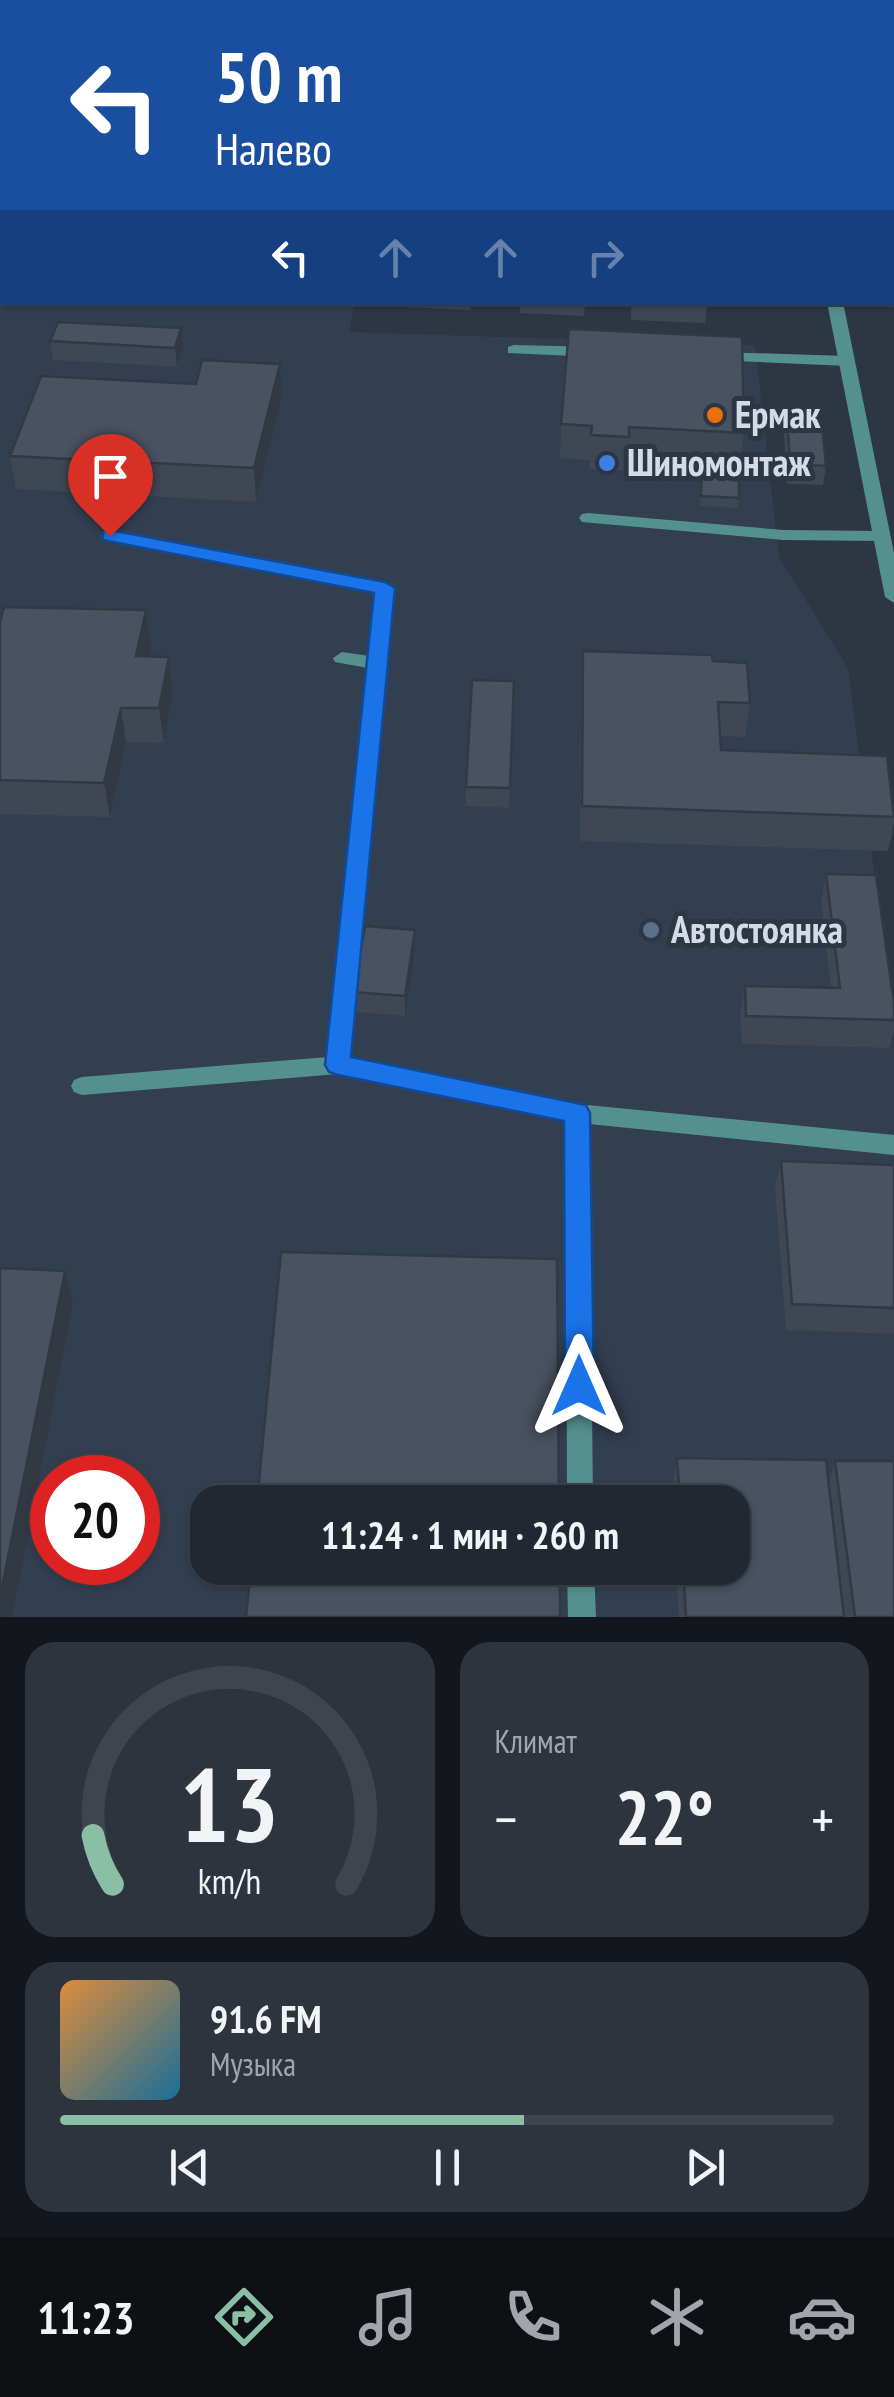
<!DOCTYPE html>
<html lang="ru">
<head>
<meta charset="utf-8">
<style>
	:root { --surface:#222832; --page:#2e343e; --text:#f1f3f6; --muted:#a2a6ac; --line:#3f444d; --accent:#8abfa5 }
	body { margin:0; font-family:"PT Sans Narrow",sans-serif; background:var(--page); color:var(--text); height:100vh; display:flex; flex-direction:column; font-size:38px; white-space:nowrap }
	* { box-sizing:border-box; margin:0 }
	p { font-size:32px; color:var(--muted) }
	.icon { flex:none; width:55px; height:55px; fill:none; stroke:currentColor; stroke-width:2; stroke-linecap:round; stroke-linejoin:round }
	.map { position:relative; height:1617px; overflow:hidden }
	.details { display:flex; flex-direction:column; gap:25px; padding:25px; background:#13161c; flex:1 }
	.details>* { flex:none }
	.top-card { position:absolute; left:0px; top:0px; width:895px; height:305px; box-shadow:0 2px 8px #0004,0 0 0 2px var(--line); background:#1a4fa0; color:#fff; overflow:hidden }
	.speed { position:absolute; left:30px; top:1455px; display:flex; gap:20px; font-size:50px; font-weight:700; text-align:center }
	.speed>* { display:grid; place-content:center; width:130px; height:130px; border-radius:50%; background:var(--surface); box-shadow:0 2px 8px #0004,0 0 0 2px var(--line); line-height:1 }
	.speed .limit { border:15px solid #d22; background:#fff; color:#111 }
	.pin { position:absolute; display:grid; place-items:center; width:85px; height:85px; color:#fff; margin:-102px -42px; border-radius:50% 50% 50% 0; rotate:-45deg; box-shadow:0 0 10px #0007 }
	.pin .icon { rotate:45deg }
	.me { position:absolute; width:110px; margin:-55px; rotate:0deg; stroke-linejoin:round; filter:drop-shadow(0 0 8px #0008) }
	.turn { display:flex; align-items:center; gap:35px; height:210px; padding:0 50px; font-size:45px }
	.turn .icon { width:130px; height:130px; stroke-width:2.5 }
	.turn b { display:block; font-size:70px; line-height:85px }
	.lanes { display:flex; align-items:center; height:95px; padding:0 50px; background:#0003; justify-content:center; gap:50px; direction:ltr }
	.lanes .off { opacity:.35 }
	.big { font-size:75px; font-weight:800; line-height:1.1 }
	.details .widget { flex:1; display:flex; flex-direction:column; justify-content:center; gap:15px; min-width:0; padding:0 35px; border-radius:30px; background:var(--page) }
	.details .dial { align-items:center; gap:0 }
	.dial svg { height:260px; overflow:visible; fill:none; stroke:var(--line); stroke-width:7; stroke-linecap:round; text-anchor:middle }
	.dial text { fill:var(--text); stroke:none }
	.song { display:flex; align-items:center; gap:30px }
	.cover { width:120px; height:120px; border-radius:15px; background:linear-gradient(135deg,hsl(30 70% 55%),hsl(200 70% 35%)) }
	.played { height:10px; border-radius:5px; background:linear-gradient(90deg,var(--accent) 60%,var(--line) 60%) }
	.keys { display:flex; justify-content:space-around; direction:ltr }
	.heat { display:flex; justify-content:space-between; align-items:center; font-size:55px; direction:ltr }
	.details .tiles { flex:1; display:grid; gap:25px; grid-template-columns:1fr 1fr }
	.widget:last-child { grid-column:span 2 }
	.trip { position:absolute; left:190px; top:1485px; width:560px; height:100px; border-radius:30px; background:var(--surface); box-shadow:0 2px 8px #0004,0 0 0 2px var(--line); font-weight:800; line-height:100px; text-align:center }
	.tabs { display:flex; height:160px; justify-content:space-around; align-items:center; background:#0e1014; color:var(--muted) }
	.tabs .icon { width:70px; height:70px }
	.tabs .current { color:var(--accent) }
	.tabs b { font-size:45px; color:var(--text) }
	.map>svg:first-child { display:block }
	.built { fill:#323f51; fill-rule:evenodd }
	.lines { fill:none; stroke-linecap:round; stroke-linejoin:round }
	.lane { fill:#559091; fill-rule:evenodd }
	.street { fill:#559091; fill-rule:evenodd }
	.wall { fill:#3e4753 }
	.shaded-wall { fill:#323943 }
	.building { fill:#485260; stroke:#323943; stroke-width:2.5 }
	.route { fill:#1a73e8; stroke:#114b97; stroke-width:2.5 }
	.food-dot { fill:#e8710a; stroke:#2d3643; stroke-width:4 }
	.shop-dot { fill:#3f7fe0; stroke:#2d3643; stroke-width:4 }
	.service-dot { fill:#5c6f8a; stroke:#2d3643; stroke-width:4 }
	.labels { text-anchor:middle; stroke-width:10; stroke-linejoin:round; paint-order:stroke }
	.poi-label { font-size:38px; font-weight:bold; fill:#d5dbe4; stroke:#2d3643; text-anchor:start }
</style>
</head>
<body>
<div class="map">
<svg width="894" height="1617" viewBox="0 0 894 1617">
	<rect width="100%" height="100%" fill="#2d3643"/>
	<!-- built -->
	<path class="built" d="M 0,114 L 2,302 L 354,303 L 349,332 L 755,345 L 779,557 L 848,668 L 894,1028 L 894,1617 L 0,1617 ZM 52,1478 L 138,1478 L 138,1562 L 52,1562 ZM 208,1502 L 732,1502 L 732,1568 L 208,1568 Z"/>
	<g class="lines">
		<!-- lane -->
		<path class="lane" d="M 316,0 L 391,0 L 390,2 Z
			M 892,212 L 894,212 L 894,220 L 892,220 Z
			M 514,345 L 595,347 L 603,352 L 595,357 L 508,353 L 508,347 Z
			M 719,352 L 847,356 L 855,361 L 847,366 L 713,360 L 711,357 Z
			M 588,513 L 783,530 L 880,531 L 889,536 L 880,541 L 783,540 L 582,522 L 579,518 L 582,514 Z
			M 110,531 L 385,582 L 394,588 L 350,1058 L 577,1104 L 894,1135 L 894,1155 L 589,1124 L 593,1502 L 567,1502 L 566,1120 L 338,1074 L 82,1095 L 74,1092 L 71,1086 L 74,1080 L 82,1077 L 328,1057 L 368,668 L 335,662 L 333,658 L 342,652 L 369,656 L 376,592 L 104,540 L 101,536 Z
			M 567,1568 L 594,1568 L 596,1617 L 568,1617 Z"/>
		<!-- street -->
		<path class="street" d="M 770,0 L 782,0 L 782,2 L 770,2 Z
			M 827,302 L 843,302 L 894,553 L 894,603 L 885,597 Z"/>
	</g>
	<!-- wall -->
	<path class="wall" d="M 404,302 L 471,302 L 470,310 L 404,307 Z
		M 520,302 L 585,302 L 584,316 L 520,313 Z
		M 631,302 L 707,302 L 705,323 L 631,320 Z
		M 181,328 L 183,347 L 177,367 L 53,360 L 50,341 Z
		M 196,384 L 282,397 L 256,502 L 16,489 L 10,456 Z
		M 787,414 L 826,466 L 823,485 L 787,484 L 784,433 Z
		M 561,424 L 744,433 L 739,466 L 627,461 L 626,471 L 589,469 L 590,460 L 560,458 Z
		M 702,466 L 739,498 L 738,508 L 700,506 Z
		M 146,610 L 151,645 L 148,657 L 169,657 L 173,692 L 164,743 L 126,742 L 110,817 L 0,814 L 0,622 Z
		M 583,651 L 713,661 L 750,703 L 745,737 L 720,736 L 721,750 L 894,808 L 894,823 L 888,851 L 580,841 L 581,685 Z
		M 514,681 L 509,808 L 466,806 L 466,787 Z
		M 826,874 L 894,1004 L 894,1030 L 889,1048 L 742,1044 L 740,1013 L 745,986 L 831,988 L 821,902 Z
		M 415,930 L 415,950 L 405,1016 L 354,1012 L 353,992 Z
		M 781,1161 L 894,1165 L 894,1334 L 786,1330 L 775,1188 Z
		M 677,1458 L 829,1482 L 835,1461 L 894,1617 L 679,1617 L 676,1568 L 732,1568 L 732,1502 L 673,1502 L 672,1488 Z"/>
	<!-- shaded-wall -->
	<path class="shaded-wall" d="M 181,328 L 183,347 L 177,367 L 175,348 Z
		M 280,364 L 282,397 L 256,502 L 254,468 Z
		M 146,610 L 151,645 L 141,691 L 136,656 Z
		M 169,657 L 173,692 L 164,743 L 159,708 Z
		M 121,708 L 126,742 L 110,817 L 104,783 Z
		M 415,930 L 415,950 L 405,1016 L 405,996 Z
		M 65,1271 L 73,1303 L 12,1617 L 0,1617 L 0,1597 Z"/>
	<!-- building -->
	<path class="building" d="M 0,0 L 106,0 L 105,2 L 2,2 L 2,73 L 0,73 Z
		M 213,0 L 259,0 L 258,2 L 212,2 Z
		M 275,0 L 372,0 L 371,2 L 274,2 Z
		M 58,322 L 181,328 L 175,348 L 50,341 Z
		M 569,329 L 742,337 L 744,433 L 629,427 L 629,437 L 591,435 L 592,426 L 561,424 Z
		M 202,360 L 280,364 L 254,468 L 10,456 L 41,376 L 196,384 Z
		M 787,414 L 821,415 L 826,466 L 790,464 Z
		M 702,466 L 739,469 L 739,498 L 701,496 Z
		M 4,607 L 146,610 L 136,656 L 169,657 L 159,708 L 121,708 L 104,783 L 0,780 L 0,622 Z
		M 583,651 L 712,655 L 713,661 L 747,663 L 750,703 L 718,702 L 721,750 L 887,756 L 894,817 L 582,806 Z
		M 472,680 L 514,681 L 510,788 L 466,787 Z
		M 826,874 L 876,875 L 894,1004 L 894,1020 L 746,1016 L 745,986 L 840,988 Z
		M 365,926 L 415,930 L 405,996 L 353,992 Z
		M 781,1161 L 894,1165 L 894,1308 L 792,1304 Z
		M 281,1252 L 557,1259 L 559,1502 L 257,1502 Z
		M 0,1268 L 65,1271 L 0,1597 Z
		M 677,1458 L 826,1460 L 844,1617 L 686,1617 L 683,1568 L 732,1568 L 732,1502 L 680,1502 Z
		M 835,1461 L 894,1461 L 894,1617 L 855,1617 Z
		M 251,1568 L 560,1568 L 560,1617 L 246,1617 Z"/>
	<!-- route -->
	<path class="route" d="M 110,530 L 385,582 L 395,588 L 351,1057 L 586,1105 L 590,1113 L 594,1386 L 589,1395 L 579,1399 L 569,1395 L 565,1386 L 564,1121 L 338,1075 L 329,1072 L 325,1065 L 374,593 L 103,540 L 103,531 Z"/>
	<!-- markers -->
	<circle class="food-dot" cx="715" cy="415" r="10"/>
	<circle class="shop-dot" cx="607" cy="463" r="10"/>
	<circle class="service-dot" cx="651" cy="930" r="10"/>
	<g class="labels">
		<!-- poi labels -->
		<g class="poi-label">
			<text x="735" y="428">Ермак</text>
			<text x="627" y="476">Шиномонтаж</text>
			<text x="671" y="943">Автостоянка</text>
		</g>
	</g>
</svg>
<div class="speed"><div class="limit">20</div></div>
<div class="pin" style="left:110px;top:536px;background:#d93025"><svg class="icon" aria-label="arrive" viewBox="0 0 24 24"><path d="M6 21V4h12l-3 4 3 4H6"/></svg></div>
<svg class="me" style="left:579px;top:1386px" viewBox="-20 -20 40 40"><path d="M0-17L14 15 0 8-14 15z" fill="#1a73e8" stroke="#fff" stroke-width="4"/></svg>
<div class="trip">11:24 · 1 мин · 260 m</div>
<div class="top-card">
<div class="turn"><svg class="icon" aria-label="left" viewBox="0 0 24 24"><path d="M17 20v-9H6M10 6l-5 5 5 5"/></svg><div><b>50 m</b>Налево</div></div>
<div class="lanes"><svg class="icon" aria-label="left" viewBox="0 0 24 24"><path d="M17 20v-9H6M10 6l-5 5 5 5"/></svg><svg class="icon off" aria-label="ahead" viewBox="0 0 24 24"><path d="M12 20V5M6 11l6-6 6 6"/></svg><svg class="icon off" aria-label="ahead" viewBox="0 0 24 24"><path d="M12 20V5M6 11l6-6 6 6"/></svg><svg class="icon off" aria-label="right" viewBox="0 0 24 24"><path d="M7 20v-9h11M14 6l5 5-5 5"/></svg></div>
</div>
</div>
<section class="details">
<div class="tiles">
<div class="widget dial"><svg viewBox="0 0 100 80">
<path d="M14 69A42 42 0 1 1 86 69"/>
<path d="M14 69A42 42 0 0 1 8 54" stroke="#8abfa5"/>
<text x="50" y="56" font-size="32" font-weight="700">13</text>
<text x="50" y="72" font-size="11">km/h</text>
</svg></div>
<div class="widget"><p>Климат</p>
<div class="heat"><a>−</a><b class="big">22°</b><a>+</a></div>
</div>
<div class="widget">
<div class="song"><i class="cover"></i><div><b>91.6 FM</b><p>Музыка</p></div></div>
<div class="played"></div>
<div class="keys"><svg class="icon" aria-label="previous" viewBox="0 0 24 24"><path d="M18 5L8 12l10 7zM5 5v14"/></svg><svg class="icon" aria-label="pause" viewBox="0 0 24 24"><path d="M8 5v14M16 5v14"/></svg><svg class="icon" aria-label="next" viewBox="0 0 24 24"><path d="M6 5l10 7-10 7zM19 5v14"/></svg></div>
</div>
</div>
</section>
<nav class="tabs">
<b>11:23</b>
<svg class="icon current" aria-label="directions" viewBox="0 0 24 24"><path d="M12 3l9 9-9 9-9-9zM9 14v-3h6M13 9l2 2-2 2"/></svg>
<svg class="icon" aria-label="music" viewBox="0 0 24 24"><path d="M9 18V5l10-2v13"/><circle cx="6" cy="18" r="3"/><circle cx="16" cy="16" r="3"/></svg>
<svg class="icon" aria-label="phone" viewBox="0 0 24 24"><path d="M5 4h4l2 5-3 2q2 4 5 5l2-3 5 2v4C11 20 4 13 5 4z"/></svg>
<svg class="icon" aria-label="climate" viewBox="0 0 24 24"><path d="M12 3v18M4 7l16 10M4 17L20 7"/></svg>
<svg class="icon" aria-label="car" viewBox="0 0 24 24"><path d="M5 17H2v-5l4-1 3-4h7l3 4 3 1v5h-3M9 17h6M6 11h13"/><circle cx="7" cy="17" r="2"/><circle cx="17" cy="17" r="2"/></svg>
</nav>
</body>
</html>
